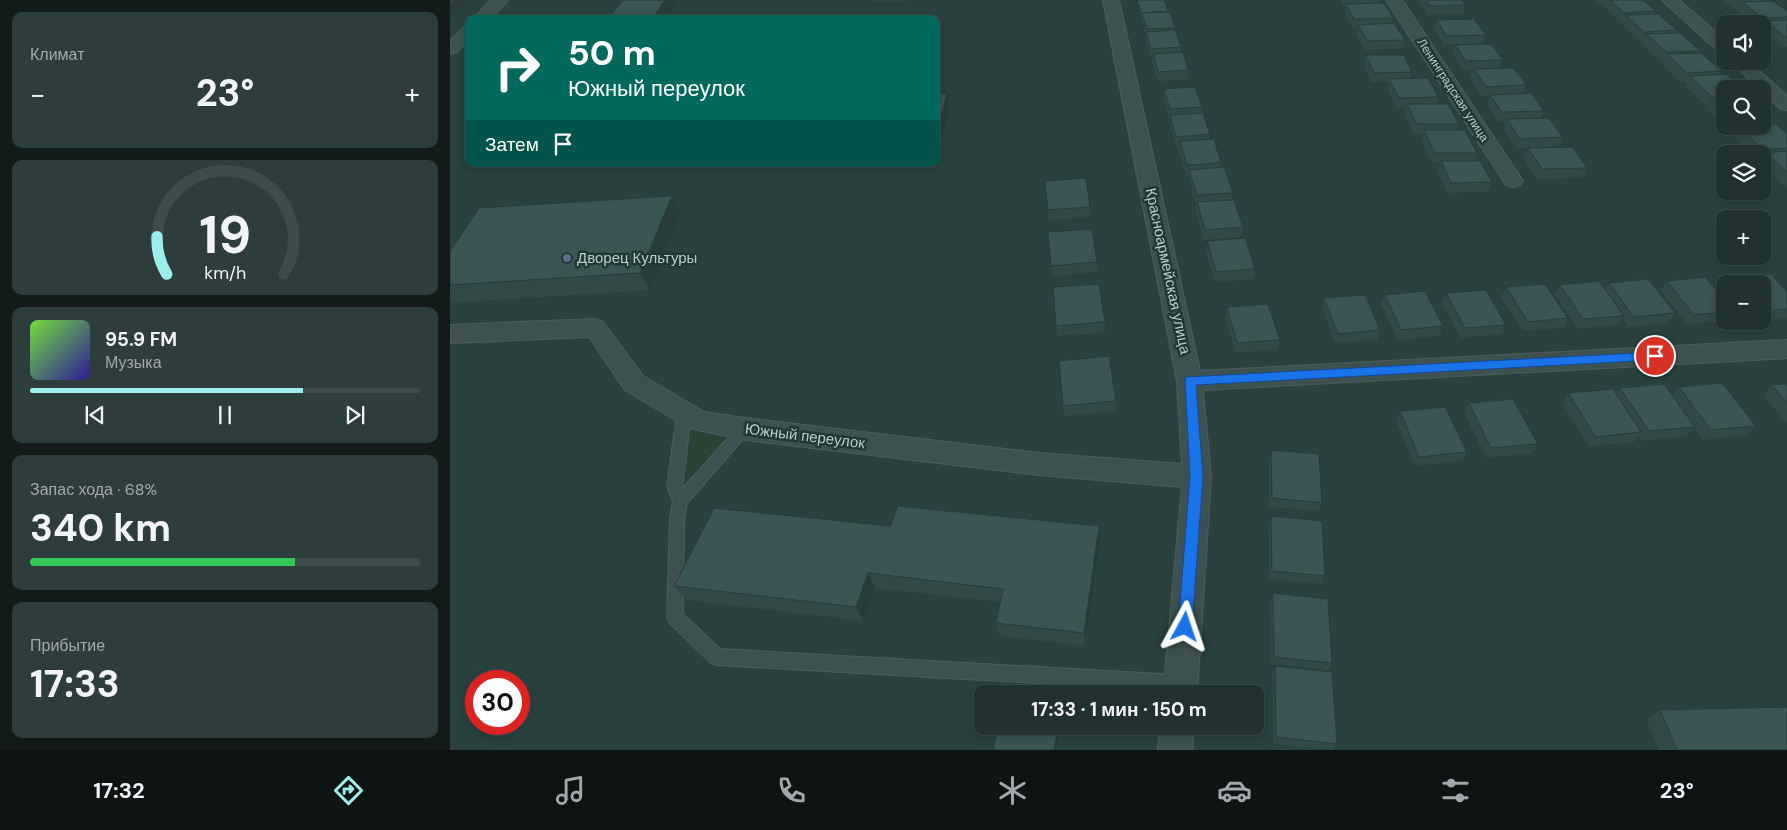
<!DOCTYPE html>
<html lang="ru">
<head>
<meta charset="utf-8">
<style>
	:root { --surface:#20312f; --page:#2d3d3b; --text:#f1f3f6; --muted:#a2a9aa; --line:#3d4c4b; --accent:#9deeeb }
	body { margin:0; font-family:"DM Sans",sans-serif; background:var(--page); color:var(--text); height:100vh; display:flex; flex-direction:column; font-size:19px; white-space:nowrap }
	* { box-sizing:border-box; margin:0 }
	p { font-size:16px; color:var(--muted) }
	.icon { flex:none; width:28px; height:28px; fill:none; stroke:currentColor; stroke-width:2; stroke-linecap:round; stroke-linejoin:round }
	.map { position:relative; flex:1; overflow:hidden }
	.drawer { display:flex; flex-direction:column; gap:12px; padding:12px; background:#121b1a; width:450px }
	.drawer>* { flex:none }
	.top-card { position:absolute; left:15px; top:15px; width:475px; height:152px; border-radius:10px; box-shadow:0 2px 8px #0003,0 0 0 1px var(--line); background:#00695c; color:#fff; overflow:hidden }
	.fabs { position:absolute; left:1266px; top:15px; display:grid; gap:10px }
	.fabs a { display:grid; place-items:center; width:55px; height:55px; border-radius:10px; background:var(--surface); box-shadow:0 2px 8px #0003,0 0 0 1px var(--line); font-size:25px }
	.speed { position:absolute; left:15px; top:670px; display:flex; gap:10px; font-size:25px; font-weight:700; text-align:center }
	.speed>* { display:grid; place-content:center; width:65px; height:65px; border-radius:50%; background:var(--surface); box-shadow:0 2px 8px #0003,0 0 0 1px var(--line); line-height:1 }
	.speed .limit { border:8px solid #d22; background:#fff; color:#111 }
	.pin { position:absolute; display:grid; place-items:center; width:42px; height:42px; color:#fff; margin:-21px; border:2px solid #fff; border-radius:50%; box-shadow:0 1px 5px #0007 }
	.me { position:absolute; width:55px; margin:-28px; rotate:5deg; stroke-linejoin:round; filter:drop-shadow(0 0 4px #0008) }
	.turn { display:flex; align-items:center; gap:18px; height:105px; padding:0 20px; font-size:22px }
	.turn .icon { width:65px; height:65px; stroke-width:2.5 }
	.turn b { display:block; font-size:35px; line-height:42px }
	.then { display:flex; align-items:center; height:48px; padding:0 20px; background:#0003; gap:10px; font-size:19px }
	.big { font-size:38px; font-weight:700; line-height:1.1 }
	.drawer .card { flex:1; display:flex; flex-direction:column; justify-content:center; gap:8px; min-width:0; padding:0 18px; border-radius:10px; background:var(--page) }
	.drawer .dial { align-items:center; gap:0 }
	.dial svg { height:130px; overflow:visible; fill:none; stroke:var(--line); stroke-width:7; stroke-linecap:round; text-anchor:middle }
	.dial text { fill:var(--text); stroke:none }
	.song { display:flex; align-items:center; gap:15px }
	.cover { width:60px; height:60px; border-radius:8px; background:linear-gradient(135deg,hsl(100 70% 55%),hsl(250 70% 35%)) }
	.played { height:5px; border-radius:2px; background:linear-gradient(90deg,var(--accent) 70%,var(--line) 70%) }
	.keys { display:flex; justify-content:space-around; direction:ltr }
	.heat { display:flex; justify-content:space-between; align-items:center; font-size:28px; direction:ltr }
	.charge { height:8px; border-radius:4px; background:linear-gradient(90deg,#34c759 68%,var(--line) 0) }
	.trip { position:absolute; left:524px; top:685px; width:290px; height:50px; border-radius:10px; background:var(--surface); box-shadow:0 2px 8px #0003,0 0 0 1px var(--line); font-weight:700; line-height:50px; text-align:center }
	.dock { display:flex; height:80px; justify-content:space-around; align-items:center; background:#0d1413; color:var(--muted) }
	.dock .icon { width:35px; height:35px }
	.dock .active { color:var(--accent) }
	.dock b { font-size:22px; color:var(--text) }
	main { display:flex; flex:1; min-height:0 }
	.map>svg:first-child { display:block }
	.green { fill:#2c4236 }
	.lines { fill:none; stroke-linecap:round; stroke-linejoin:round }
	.lane-casing { stroke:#4b5e5c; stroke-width:2 }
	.street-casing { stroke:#4b5e5c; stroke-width:2 }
	.lane { fill:#3e5150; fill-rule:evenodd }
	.street { fill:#3e5150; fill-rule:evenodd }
	.wall { fill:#324947 }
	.shaded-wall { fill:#293c3a }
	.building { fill:#3a5553; stroke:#293c3a }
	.route { fill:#1a73e8; stroke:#114b97 }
	.service-dot { fill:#5c6f8a; stroke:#233735; stroke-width:2 }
	.labels { text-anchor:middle; stroke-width:5; stroke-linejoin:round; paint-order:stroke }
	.far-street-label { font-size:12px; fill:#bccbca; stroke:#233735 }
	.poi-label { font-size:15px; fill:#bccbca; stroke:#233735; text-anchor:start }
	.street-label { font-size:15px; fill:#bccbca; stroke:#233735 }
</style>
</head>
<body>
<main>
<section class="drawer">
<div class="card"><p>Климат</p>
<div class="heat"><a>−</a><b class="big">23°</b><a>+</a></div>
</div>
<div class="card dial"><svg viewBox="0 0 100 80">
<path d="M14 69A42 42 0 1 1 86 69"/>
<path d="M14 69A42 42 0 0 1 8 46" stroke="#9deeeb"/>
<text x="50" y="56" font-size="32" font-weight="700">19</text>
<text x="50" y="72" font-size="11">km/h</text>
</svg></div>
<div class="card">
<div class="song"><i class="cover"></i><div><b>95.9 FM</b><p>Музыка</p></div></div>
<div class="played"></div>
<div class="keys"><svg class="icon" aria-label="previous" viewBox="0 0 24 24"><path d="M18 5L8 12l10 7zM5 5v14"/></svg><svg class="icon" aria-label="pause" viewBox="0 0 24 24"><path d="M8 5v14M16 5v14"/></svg><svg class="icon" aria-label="next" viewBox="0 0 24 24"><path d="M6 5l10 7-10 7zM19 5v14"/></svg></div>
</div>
<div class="card"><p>Запас хода · 68%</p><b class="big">340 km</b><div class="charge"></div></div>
<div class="card"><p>Прибытие</p><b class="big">17:33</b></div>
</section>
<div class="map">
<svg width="1337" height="750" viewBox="0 0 1337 750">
	<rect width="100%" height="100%" fill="#2a413f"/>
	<!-- green -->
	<path class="green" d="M 240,430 L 276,438 L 238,477 Z"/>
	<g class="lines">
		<!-- lane casing -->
		<g class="lane-casing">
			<path id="lane" d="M 234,408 L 239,409 L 241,413 L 232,489 L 290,425 L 295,424 L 300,425 L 302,429 L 237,503 L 234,519 L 233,614 L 270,649 L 729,675 L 735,677 L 737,683 L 735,689 L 729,691 L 267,665 L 261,663 L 219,622 L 217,617 L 220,519 L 223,501 L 217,487 L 227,413 L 229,409 Z"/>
		</g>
		<!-- street casing -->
		<g class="street-casing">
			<path id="street" d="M 41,0 L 58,0 L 40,19 L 23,19 Z
				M 653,0 L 669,0 L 750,371 L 1337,340 L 1337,358 L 753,390 L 761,477 L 747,694 L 713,694 L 732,487 L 589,475 L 295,440 L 239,428 L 175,390 L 139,337 L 0,343 L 0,325 L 145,319 L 153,322 L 193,376 L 254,412 L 295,418 L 589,453 L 732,464 L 727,381 Z
				M 936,0 L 952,0 L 1073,181 L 1070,185 L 1063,187 L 1056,185 Z
				M 1212,0 L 1229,0 L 1275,40 L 1275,54 L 1269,52 Z
				M 19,26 L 19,40 L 6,52 L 0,54 L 0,40 L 13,28 Z
				M 1280,61 L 1298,61 L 1337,96 L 1337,110 L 1331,109 L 1312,92 L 1312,89 L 1309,89 Z
				M 710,726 L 744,726 L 742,750 L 708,750 Z"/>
		</g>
		<!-- lane -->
		<use href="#lane" class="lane"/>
		<!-- street -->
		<use href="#street" class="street"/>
	</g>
	<!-- wall -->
	<path class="wall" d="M 424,0 L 478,0 L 424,2 Z
		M 687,0 L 715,0 L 718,12 L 725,28 L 725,30 L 731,47 L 730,52 L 738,70 L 738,80 L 708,81 L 702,63 L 702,58 L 701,58 L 696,41 L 696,37 L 692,22 L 692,17 L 691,17 Z
		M 890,0 L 930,0 L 930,3 L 943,18 L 942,23 L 955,40 L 952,49 L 915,50 L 906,34 L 908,28 L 902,28 L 895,13 L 896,7 L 894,7 Z
		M 970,0 L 1012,0 L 1015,5 L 1013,14 L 977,15 L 969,2 Z
		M 1146,0 L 1193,0 L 1206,11 L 1204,14 L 1227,30 L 1225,33 L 1250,51 L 1249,53 L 1272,71 L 1270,75 L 1275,89 L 1275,125 L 1258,110 L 1261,106 L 1257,106 L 1235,86 L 1237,82 L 1232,83 L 1212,64 L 1213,61 L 1211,62 L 1192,44 L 1193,41 L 1190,41 L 1172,24 L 1173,22 L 1170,22 L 1153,6 L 1154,4 L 1150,4 Z
		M 1273,0 L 1320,0 L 1319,1 L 1337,11 L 1337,47 L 1332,47 L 1312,32 L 1312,24 L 1303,24 L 1287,11 L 1288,9 L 1285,9 Z
		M 986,20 L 1036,35 L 1032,44 L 994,45 L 984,29 Z
		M 1005,45 L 1053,60 L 1050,68 L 1077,85 L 1073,94 L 1094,111 L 1090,118 L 1113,137 L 1108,147 L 1137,168 L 1132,178 L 1087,179 L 1073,157 L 1078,148 L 1066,148 L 1053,128 L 1056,121 L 1048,121 L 1037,104 L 1040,96 L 1032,96 L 1020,79 L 1023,70 L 1013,70 L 1002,54 Z
		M 916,55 L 962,72 L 960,78 L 988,97 L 986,104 L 1009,124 L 1006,130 L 1027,153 L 1024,161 L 1042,182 L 1038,192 L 998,193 L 987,171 L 990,163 L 982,163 L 971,140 L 973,134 L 964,134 L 954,114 L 956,107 L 946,108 L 937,88 L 939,82 L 921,82 L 914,65 Z
		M 714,89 L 752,107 L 752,113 L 760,134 L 760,140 L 771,163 L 771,167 L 783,193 L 782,200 L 793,227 L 791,237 L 754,240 L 746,212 L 746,205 L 739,179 L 739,175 L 736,175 L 729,151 L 730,146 L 726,146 L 720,124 L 720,119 L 719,119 L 714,98 Z
		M 486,94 L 499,111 L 490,147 L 486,147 Z
		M 1312,109 L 1325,120 L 1323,124 L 1337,134 L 1337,188 L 1336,188 L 1312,165 L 1312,154 L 1301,154 L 1282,135 L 1284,132 L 1282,132 L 1276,126 L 1312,126 Z
		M 595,181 L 640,207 L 640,217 L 599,220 Z
		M 230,213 L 200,290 L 0,303 L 0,251 Z
		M 598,232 L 647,262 L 647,272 L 602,276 Z
		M 757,241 L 805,269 L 804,279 L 765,282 L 756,251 Z
		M 1321,274 L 1337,292 L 1337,318 L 1312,320 L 1312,284 L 1278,284 L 1283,278 Z
		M 1217,281 L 1275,300 L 1275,321 L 1237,324 L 1210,290 Z
		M 1159,283 L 1225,313 L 1218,323 L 1178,327 L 1172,318 L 1167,325 L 1128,329 L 1104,294 L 1110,285 L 1155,290 Z
		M 603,287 L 655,322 L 655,332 L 607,336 Z
		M 1056,287 L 1118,318 L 1113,328 L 1073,331 L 1051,297 Z
		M 996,293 L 1056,325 L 1052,334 L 1011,338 L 992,303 Z
		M 935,295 L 993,326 L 989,336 L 948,340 L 931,304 Z
		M 874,298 L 930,330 L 927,340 L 885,343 L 872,308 Z
		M 777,307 L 830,340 L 828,349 L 786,353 L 775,317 Z
		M 609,361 L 666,401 L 666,411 L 614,416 Z
		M 1337,384 L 1337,424 L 1313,395 L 1322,385 Z
		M 1229,387 L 1306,426 L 1297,435 L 1252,440 L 1244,428 L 1237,436 L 1192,441 L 1188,436 L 1184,442 L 1139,446 L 1112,403 L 1118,393 L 1166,394 L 1170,388 L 1222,396 Z
		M 1019,403 L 1088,444 L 1082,453 L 1036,458 L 1014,413 Z
		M 950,411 L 1017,452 L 1012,461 L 965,466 L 946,421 Z
		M 821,450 L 872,503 L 869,511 L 819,507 L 819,459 Z
		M 821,516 L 875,576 L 872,584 L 819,579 L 819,525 Z
		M 440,526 L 650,542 L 635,646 L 549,636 L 546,623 L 550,602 L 425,588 L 414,621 L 237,600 L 224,586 Z
		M 823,593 L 882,663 L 878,670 L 821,664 L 820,602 Z
		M 825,666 L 887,744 L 883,750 L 823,744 L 822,673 Z
		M 1210,710 L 1337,750 L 1209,750 L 1196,719 Z"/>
	<!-- shaded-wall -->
	<path class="shaded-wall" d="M 4,0 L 18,0 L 0,19 L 0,4 Z
		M 215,0 L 228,0 L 216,19 L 202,19 Z
		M 497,94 L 499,111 L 490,147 L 487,130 Z
		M 222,196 L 230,213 L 200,290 L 190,273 Z
		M 649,526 L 650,542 L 635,646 L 634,633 Z
		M 418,573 L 425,588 L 414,621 L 406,607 Z
		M 608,726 L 610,726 L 606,750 L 604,750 Z"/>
	<!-- building -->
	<path class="building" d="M 0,0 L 4,0 L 0,4 Z
		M 173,0 L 215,0 L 202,19 L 158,19 Z
		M 687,0 L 715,0 L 718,11 L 691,13 Z
		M 976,0 L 1012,0 L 1015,5 L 980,6 Z
		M 1160,0 L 1193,0 L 1206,11 L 1174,13 Z
		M 1323,1 L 1337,11 L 1337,17 L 1313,18 L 1292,2 Z
		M 934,3 L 943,18 L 904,19 L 896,4 Z
		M 720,12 L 725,28 L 697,29 L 692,13 Z
		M 1208,14 L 1227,30 L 1194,32 L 1176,15 Z
		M 1024,19 L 1036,35 L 997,36 L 986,20 Z
		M 1337,20 L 1337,38 L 1315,21 Z
		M 944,23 L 955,40 L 918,41 L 908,25 Z
		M 725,30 L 731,47 L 701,49 L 696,32 Z
		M 1230,33 L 1250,51 L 1216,52 L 1196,34 Z
		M 1041,44 L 1053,60 L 1016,61 L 1005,45 Z
		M 733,52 L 738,70 L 708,72 L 703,54 Z
		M 1251,53 L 1272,71 L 1237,73 L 1217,54 Z
		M 916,55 L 954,55 L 962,72 L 924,73 Z
		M 1063,68 L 1077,85 L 1036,87 L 1024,69 Z
		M 1276,74 L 1292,89 L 1275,89 L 1275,96 L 1262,97 L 1240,76 Z
		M 978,78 L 988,97 L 949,98 L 939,79 Z
		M 745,87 L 752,107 L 720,109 L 714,89 Z
		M 1081,93 L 1094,111 L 1052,112 L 1040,95 Z
		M 486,94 L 497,94 L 487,130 L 486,130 Z
		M 1264,100 L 1275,100 L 1275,110 Z
		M 957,104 L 998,104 L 1009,124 L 967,124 Z
		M 1312,109 L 1325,120 L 1312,121 Z
		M 753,113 L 760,134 L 726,137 L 720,115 Z
		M 1099,118 L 1113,137 L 1070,139 L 1057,119 Z
		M 1312,124 L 1326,124 L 1337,134 L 1337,148 L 1313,150 L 1289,126 L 1312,126 Z
		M 974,130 L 1015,130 L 1027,153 L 985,153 Z
		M 764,139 L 771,163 L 737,165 L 730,141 Z
		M 1122,147 L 1137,168 L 1092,169 L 1078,148 Z
		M 1337,151 L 1337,172 L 1316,153 Z
		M 991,161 L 1030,161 L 1042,182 L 1001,183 Z
		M 774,167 L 783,193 L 747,195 L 739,170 Z
		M 636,178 L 640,207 L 598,210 L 595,181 Z
		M 222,196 L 190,273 L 0,285 L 0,251 L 29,208 Z
		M 784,200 L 793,227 L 755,230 L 747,202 Z
		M 642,229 L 647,262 L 601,266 L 598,232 Z
		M 795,238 L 805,269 L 766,272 L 757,241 Z
		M 1321,274 L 1337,292 L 1337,309 L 1313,311 L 1312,284 L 1288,284 L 1283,278 Z
		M 1255,277 L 1275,300 L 1275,312 L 1244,315 L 1217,281 Z
		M 1198,279 L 1225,313 L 1184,317 L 1159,283 Z
		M 1149,281 L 1174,316 L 1133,319 L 1110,285 Z
		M 649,284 L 655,322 L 606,326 L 603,287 Z
		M 1095,284 L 1118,318 L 1078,322 L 1056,287 Z
		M 1036,290 L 1056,325 L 1015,328 L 996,293 Z
		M 975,291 L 993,326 L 951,330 L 935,295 Z
		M 915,295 L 930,330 L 888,334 L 874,298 Z
		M 818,304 L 830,340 L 787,343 L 777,307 Z
		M 659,356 L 666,401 L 613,406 L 609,361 Z
		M 1272,383 L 1306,426 L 1261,430 L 1229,387 Z
		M 1214,384 L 1245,427 L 1199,431 L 1170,388 Z
		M 1337,384 L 1337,403 L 1322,385 Z
		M 1163,389 L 1191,432 L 1146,437 L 1118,393 Z
		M 1063,399 L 1088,444 L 1041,448 L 1019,403 Z
		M 995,407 L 1017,452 L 969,457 L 950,411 Z
		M 821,450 L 869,454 L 872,503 L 822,498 Z
		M 448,506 L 649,526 L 634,633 L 546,623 L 553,589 L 418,573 L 406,607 L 224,586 L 264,508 L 440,526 Z
		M 821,516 L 872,521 L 875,576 L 822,571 Z
		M 823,593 L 878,599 L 882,663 L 824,657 Z
		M 825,666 L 882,672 L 887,744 L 826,737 Z
		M 1337,707 L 1337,750 L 1227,750 L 1210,710 Z
		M 548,726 L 608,726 L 604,750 L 543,750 Z"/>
	<!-- route -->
	<path class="route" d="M 1205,352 L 1211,356 L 1205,360 L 746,385 L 753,477 L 742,627 L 740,632 L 735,634 L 730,632 L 728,627 L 740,477 L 735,380 L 736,377 Z"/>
	<!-- markers -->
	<circle class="service-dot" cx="117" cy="258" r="5"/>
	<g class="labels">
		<!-- far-street labels -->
		<g class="far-street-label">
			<text transform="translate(1003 90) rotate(57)" y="4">Ленинградская улица</text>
		</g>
		<!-- poi labels -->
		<g class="poi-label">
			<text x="127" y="263">Дворец Культуры</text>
		</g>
		<!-- street labels -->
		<g class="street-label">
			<text transform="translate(718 271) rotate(78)" y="5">Красноармейская улица</text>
			<text transform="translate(355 436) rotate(7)" y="5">Южный переулок</text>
		</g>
	</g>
</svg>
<div class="fabs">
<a><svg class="icon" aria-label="sound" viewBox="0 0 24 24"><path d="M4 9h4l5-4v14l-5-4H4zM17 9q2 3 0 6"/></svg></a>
<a><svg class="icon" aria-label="search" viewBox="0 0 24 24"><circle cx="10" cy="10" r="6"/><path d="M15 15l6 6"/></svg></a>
<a><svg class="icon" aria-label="layers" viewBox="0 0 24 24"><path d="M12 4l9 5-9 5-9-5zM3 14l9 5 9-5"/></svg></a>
<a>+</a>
<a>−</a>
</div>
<div class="speed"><div class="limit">30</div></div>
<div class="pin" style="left:1205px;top:356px;background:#d93025"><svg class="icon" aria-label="arrive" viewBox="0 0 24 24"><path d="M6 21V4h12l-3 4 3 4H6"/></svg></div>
<svg class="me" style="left:735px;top:627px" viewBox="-20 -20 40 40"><path d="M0-17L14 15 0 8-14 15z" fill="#1a73e8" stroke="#fff" stroke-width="4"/></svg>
<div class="trip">17:33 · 1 мин · 150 m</div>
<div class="top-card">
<div class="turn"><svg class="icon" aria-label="right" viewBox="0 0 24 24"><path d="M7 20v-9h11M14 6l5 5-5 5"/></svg><div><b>50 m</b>Южный переулок</div></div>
<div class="then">Затем<svg class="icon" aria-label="arrive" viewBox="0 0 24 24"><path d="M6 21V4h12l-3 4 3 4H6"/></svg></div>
</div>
</div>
</main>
<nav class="dock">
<b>17:32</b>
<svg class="icon active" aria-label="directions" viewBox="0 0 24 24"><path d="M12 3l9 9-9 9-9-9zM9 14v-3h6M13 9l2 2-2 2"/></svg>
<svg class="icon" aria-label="music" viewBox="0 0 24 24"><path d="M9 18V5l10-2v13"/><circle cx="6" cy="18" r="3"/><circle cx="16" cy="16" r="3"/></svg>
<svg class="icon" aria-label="phone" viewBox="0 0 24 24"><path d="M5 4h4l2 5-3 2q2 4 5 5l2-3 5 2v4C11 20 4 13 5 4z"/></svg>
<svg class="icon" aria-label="climate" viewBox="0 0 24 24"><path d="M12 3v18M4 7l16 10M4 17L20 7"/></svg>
<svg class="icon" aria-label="car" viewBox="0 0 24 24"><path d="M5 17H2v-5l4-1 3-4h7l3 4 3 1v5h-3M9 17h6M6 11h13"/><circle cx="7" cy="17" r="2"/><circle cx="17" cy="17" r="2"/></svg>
<svg class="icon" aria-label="filters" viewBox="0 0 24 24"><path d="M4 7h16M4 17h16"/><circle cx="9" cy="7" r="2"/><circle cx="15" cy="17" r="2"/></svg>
<b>23°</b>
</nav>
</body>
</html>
